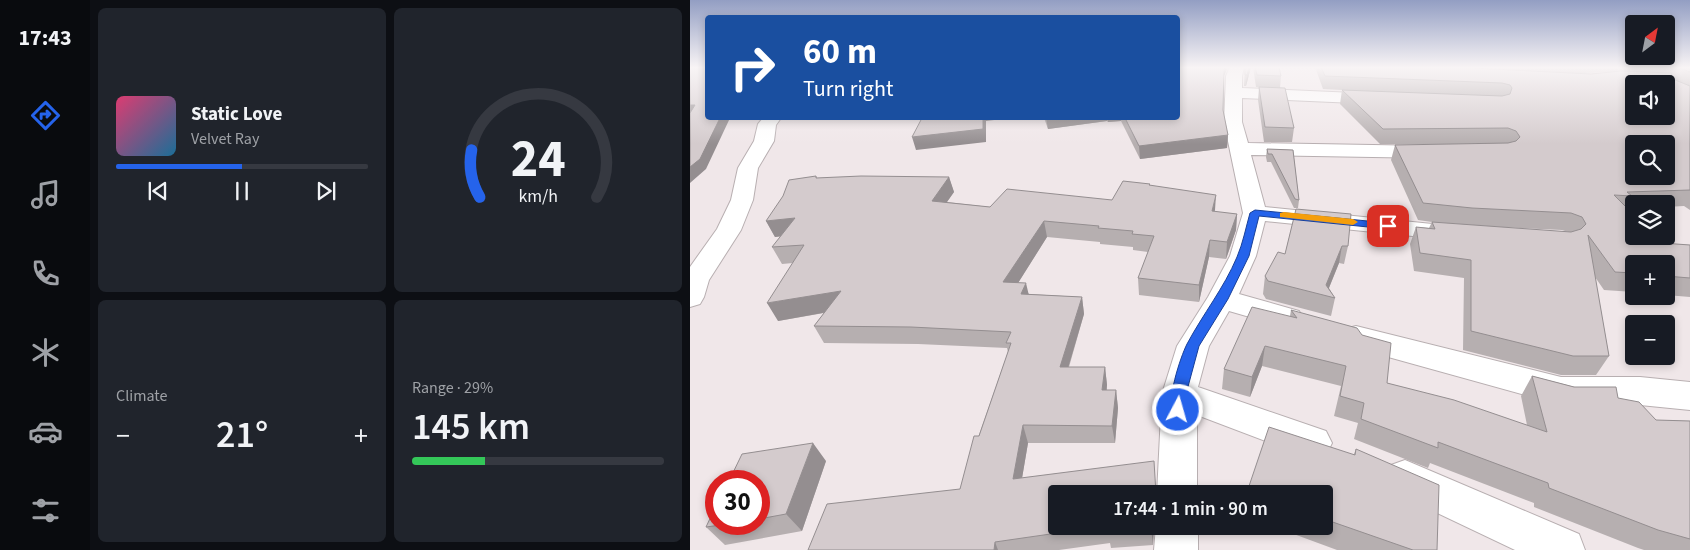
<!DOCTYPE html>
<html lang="en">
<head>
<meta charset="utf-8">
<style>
	:root { --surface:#171b24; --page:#20242c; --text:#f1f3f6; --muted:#9ea1a6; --line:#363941; --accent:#2563eb }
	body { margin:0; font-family:"Source Sans 3",sans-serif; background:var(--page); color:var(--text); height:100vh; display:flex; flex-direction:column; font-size:19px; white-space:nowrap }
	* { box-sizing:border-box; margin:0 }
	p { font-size:16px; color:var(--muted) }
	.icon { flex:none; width:28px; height:28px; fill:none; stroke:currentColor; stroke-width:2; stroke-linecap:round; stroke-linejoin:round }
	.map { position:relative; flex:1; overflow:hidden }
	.drawer { display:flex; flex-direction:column; gap:8px; padding:8px; background:#0d0f14; width:600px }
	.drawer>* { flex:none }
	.guide { position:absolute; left:15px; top:15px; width:475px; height:105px; border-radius:5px; box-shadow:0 2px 8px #0003; background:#1a4fa0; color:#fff; overflow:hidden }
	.needle { width:32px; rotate:32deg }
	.buttons { position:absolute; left:935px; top:15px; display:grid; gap:10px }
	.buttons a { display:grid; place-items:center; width:50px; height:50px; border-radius:5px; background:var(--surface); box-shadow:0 2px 8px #0003; font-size:25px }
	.speed { position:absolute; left:15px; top:470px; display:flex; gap:10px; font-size:25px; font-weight:700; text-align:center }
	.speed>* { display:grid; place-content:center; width:65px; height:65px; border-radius:50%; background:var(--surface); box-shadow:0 2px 8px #0003; line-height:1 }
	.speed .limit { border:8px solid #d22; background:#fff; color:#111 }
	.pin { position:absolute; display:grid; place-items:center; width:42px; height:42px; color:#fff; margin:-21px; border-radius:10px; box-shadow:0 2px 8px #0006 }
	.me { position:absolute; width:55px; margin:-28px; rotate:6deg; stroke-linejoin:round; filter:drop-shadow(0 0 4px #0008) }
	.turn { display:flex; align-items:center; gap:18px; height:105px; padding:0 15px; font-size:22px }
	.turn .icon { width:65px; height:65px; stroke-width:2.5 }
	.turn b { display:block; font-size:35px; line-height:42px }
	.big { font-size:38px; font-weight:600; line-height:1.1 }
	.drawer .tile { flex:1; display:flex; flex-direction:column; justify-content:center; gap:8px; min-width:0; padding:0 18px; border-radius:8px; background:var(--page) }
	.drawer .dial { align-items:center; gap:0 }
	.dial svg { height:130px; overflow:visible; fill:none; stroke:var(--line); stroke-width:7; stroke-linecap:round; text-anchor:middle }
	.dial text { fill:var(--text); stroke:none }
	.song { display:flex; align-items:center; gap:15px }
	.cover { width:60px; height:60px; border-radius:8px; background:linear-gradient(135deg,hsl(340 70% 55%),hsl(200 70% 35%)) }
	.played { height:5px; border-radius:2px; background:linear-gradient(90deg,var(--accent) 50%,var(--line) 50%) }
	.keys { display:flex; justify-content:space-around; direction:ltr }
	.heat { display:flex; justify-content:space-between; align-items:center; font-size:28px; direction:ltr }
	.charge { height:8px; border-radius:4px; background:linear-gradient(90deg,#34c759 29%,var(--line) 0) }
	.drawer .tiles { flex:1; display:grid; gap:8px; grid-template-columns:repeat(2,1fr) }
	.trip { position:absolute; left:358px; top:485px; width:285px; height:50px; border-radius:5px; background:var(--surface); box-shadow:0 2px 8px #0003; font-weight:600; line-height:50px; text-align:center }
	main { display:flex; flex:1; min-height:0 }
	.menu { display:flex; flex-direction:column; width:90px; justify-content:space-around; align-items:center; background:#090b0e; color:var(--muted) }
	.menu .icon { width:35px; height:35px }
	.menu .on { color:var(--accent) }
	.menu b { font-size:22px; color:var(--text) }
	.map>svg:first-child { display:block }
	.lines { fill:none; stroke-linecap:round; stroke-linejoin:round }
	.minor-casing { stroke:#b8afb1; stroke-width:2 }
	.minor { fill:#fff; fill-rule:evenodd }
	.wall { fill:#b6afb0; fill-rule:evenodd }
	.shaded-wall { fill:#948e90 }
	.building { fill:#d4cbcd; stroke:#948e90; fill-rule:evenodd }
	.route { fill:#2563eb; stroke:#184099 }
	.slow { fill:#f59e0b }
</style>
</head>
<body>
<main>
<nav class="menu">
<b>17:43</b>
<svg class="icon on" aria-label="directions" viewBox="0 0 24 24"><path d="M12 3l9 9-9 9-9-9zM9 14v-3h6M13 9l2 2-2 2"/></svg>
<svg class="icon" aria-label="music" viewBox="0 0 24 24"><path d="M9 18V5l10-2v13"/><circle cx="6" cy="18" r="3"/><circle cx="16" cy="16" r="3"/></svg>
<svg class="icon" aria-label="phone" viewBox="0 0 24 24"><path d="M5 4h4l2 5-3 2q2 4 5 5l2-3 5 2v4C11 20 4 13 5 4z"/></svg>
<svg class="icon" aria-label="climate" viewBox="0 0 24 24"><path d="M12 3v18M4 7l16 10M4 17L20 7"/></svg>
<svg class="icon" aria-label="car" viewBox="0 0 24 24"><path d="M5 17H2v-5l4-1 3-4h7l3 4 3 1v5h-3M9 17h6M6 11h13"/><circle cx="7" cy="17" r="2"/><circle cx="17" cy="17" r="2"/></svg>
<svg class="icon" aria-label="filters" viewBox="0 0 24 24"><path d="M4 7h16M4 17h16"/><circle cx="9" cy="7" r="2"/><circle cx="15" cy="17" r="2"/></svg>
</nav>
<section class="drawer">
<div class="tiles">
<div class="tile">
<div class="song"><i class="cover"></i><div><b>Static Love</b><p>Velvet Ray</p></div></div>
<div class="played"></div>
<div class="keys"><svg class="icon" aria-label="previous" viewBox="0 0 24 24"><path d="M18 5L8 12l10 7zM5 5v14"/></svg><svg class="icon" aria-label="pause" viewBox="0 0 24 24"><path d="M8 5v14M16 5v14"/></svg><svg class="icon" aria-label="next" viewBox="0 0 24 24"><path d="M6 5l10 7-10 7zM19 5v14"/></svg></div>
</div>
<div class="tile dial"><svg viewBox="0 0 100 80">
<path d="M14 69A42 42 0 1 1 86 69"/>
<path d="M14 69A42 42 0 0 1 9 40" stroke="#2563eb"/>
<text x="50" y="56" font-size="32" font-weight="700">24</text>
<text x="50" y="72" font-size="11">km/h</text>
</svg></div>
<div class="tile"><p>Climate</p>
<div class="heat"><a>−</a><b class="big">21°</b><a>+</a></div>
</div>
<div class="tile"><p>Range · 29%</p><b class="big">145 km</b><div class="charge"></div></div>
</div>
</section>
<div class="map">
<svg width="1000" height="550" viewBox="0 0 1000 550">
	<rect width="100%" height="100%" fill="#f0e7e9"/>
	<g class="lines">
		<!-- minor casing -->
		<g class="minor-casing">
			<path id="minor" d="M 540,67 L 554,67 L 552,76 L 552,88 L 688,94 L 694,95 L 696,99 L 694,103 L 688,104 L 552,98 L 552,122 L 558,143 L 741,146 L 748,148 L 751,152 L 748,156 L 741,158 L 561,155 L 575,207 L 762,226 L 771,228 L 774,233 L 771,238 L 762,240 L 575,221 L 566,256 L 549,294 L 609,311 L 613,318 L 609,325 L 598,328 L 539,311 L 519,346 L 508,387 L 636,431 L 642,443 L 636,455 L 623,459 L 507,415 L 507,494 L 467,494 L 472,394 L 487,346 L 518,297 L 540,256 L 553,213 L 534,122 L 536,76 Z
				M 73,118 L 91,118 L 86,125 L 84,141 L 68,168 L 63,200 L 51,230 L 19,280 L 14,297 L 10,304 L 0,307 L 0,267 L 27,229 L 41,200 L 48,168 L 64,141 L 68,124 Z
				M 666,326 L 871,377 L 950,377 L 1000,382 L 1000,410 L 950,405 L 871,405 L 655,345 L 650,337 L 655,329 Z
				M 715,460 L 889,534 L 895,550 L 825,550 L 701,491 L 695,478 L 701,465 Z
				M 466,526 L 508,526 L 508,550 L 464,550 Z"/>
		</g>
		<!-- minor -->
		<use href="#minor" class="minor"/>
	</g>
	<!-- wall -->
	<path class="wall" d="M 555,67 L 561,67 L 556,86 L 554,86 Z
		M 563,67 L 589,67 L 591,76 L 590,88 L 566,87 Z
		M 625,67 L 1000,67 L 1000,210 L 994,206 L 976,207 L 976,204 L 944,204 L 944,208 L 937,208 L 972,243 L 1000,245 L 1000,297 L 976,295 L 976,264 L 944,264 L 944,292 L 914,290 L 905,277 L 919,356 L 906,375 L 871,375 L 773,350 L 774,278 L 724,271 L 720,244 L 726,227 L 739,228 L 742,222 L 728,220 L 701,160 L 705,145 L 813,144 L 690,144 L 650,104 L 652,90 L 633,89 ZM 916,72 L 901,74 L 895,73 ZM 810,227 L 872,230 L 878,232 Z
		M 534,76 L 533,110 L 538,135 L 537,148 L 450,159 L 431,121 L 418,122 L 417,121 L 358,129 L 354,118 L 488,118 Z
		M 569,87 L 604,128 L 602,142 L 574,142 L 568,100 Z
		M 577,149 L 603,150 L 609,200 L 608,208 L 604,208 L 581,162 L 577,162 L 576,157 Z
		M 126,176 L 127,178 L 259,177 L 264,192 L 257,202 L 300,207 L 422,200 L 460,185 L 525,212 L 547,214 L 546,230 L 536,259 L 519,257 L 509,302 L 449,295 L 448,278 L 458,252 L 443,250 L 443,247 L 410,244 L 410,242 L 357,237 L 328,283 L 339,294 L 392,297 L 394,314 L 379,367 L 415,367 L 417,385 L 417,390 L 426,390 L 428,408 L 425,443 L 338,443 L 332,478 L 464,526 L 463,545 L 421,548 L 420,543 L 369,550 L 118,550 L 270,489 L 318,352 L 317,348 L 228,344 L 134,343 L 124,326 L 134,313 L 88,321 L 103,263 L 92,264 L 82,247 L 91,236 L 85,237 L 76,221 Z
		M 606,209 L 658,246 L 654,264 L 649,263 L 639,288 L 645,298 L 641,316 L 576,299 L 573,294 L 575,276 L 595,254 Z
		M 601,310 L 697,383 L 837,425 L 831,396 L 842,376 L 928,398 L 966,420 L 1000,421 L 1000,550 L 954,550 L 948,548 L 844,507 L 844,503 L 740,463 L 738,468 L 664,439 L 668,423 L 644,416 L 651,386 L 572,366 L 560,397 L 532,389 L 534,369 L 600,316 Z
		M 666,449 L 747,550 L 647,550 L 582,526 L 634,526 L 634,494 L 557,494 L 557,492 L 664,454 Z
		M 136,461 L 112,531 L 35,545 L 16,527 L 26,524 L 69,524 L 69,481 Z"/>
	<!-- shaded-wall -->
	<path class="shaded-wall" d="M 534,67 L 538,67 L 534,76 Z
		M 559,67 L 561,67 L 556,86 L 557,75 Z
		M 0,105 L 5,105 L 0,115 Z
		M 30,118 L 40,118 L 16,169 L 0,183 L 0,167 Z
		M 293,118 L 321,118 L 296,121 L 296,142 L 226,150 L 222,137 Z
		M 356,118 L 417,118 L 417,121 L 358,129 Z
		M 417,118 L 431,118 L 431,121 L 418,122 Z
		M 538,135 L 537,148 L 450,159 L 449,146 Z
		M 259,177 L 264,192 L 247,216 L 242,201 Z
		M 526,195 L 525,210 L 521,227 L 522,211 Z
		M 547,214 L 546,230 L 536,259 L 537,242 Z
		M 105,218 L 113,234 L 85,237 L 76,221 Z
		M 354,221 L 357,237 L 318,299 L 313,282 Z
		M 520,240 L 519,257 L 509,302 L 509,285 Z
		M 652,246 L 649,263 L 636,295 L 636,285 Z
		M 336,283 L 340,300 L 331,294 Z
		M 151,291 L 160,308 L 88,321 L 77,303 Z
		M 392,297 L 394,314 L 373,385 L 370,367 Z
		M 575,346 L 572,366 L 560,397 L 562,377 Z
		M 415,367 L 417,385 L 414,408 L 412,390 Z
		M 426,390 L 428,408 L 425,443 L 422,426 Z
		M 333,425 L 338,443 L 329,496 L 323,479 Z
		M 123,443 L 136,461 L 112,531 L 96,514 Z
		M 461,526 L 464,526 L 463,545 L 461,528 Z
		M 305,542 L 308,550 L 304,550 Z"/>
	<!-- building -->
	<path class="building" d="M 0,67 L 18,67 L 18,118 L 30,118 L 10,159 L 0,167 L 0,113 L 5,105 L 0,105 Z
		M 488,67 L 534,67 L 533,110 L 538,135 L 449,146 L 435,118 L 488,118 Z
		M 555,67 L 559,67 L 557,75 L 555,75 Z
		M 565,67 L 589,67 L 591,76 L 567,75 Z
		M 631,67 L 762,67 L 901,74 L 931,71 L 981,73 L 983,79 L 1000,86 L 1000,190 L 937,192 L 942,196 L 924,195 L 944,215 L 944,236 L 965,236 L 972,243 L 1000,245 L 1000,278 L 976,276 L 976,264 L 944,264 L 944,273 L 925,272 L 898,235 L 919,356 L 883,356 L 781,331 L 781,260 L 730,253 L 726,227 L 745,229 L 742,222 L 881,232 L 891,229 L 896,224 L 892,217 L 881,213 L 782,208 L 733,203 L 705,145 L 818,143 L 826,141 L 830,137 L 826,131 L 818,128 L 693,129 L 652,90 L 812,96 L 820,94 L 822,88 L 820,85 L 812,83 L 635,76 ZM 944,84 L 976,84 L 976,116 L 944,116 ZM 944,144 L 976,144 L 976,176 L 944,176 Z
		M 987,67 L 1000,67 L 1000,72 Z
		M 569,87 L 595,88 L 604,128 L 575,127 Z
		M 232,118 L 293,118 L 293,129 L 222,137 Z
		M 577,149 L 603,150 L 609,200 L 605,199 L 582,154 L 578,154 Z
		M 126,176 L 126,178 L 171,176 L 259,177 L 242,201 L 300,207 L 317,189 L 422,200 L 433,181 L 460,184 L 459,185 L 526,195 L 522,211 L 547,214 L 537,242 L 520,240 L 509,285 L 448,278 L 464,236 L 442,234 L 443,231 L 408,228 L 409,226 L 354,221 L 313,282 L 336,283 L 331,294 L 392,297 L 370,367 L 415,367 L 412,390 L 426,390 L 422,426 L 333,425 L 323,479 L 464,461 L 466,494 L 366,494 L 366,526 L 416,526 L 305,542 L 304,550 L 118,550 L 137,504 L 270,489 L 284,436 L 289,436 L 321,343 L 316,343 L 321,332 L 221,327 L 124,326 L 151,291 L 77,303 L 114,245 L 82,247 L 105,218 L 76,221 L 93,196 L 99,180 Z
		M 606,209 L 661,214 L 658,246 L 652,246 L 636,285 L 645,298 L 578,281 L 575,276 L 588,252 L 595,254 Z
		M 562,307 L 607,318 L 601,310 L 667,328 L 672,335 L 701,343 L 697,383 L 764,400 L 857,432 L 842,376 L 884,387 L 926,387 L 928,398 L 949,402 L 966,420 L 1000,421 L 1000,539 L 968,530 L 859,488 L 858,483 L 748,442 L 748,448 L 671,419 L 674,403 L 650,396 L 656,366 L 575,346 L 562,377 L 534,369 Z
		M 579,427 L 665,455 L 666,449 L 749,485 L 747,550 L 723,550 L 634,519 L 634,494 L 563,494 L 557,492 Z
		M 123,443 L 96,514 L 69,519 L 69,481 L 39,481 L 52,454 Z
		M 26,506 L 26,524 L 38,524 L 16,527 Z
		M 418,526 L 461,526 L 461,528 L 418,532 Z"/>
	<!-- sky -->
	<linearGradient id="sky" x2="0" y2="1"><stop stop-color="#939ec3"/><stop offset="0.47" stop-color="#f8f4f5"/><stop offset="1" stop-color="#f8f4f5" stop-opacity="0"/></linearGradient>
	<rect width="1000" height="144" fill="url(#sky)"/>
	<!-- route -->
	<path class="route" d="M 565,210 L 698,223 L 703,226 L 698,229 L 569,216 L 559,256 L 538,299 L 509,346 L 496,394 L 496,410 L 494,415 L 488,416 L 483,415 C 476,401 490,358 497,344 C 513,314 534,288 547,257 C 553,243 556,227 560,213 Z"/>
	<!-- slow -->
	<path class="slow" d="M 594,212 L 663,219 L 668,222 L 663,225 L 590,217 L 590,213 Z"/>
</svg>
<div class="buttons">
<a><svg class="needle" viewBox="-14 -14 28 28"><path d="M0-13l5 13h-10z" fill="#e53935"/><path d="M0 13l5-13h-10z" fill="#9ea1a6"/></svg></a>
<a><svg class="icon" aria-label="sound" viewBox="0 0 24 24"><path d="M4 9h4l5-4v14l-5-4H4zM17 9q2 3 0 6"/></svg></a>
<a><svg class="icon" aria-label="search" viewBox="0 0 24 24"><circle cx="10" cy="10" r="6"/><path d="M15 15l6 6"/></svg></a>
<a><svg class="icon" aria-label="layers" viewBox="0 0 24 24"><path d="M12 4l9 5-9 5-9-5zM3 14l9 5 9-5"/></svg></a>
<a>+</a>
<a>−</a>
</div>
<div class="speed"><div class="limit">30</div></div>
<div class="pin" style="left:698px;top:226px;background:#d93025"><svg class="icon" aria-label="arrive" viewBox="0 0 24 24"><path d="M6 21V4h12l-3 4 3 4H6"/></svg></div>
<svg class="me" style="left:488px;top:410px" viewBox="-20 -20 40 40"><circle r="17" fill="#2563eb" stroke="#fff" stroke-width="3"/><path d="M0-11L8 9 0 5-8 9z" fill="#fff"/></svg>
<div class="trip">17:44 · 1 min · 90 m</div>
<div class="guide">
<div class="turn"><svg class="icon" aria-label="right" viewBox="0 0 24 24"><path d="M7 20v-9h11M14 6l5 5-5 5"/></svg><div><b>60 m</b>Turn right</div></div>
</div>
</div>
</main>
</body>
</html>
